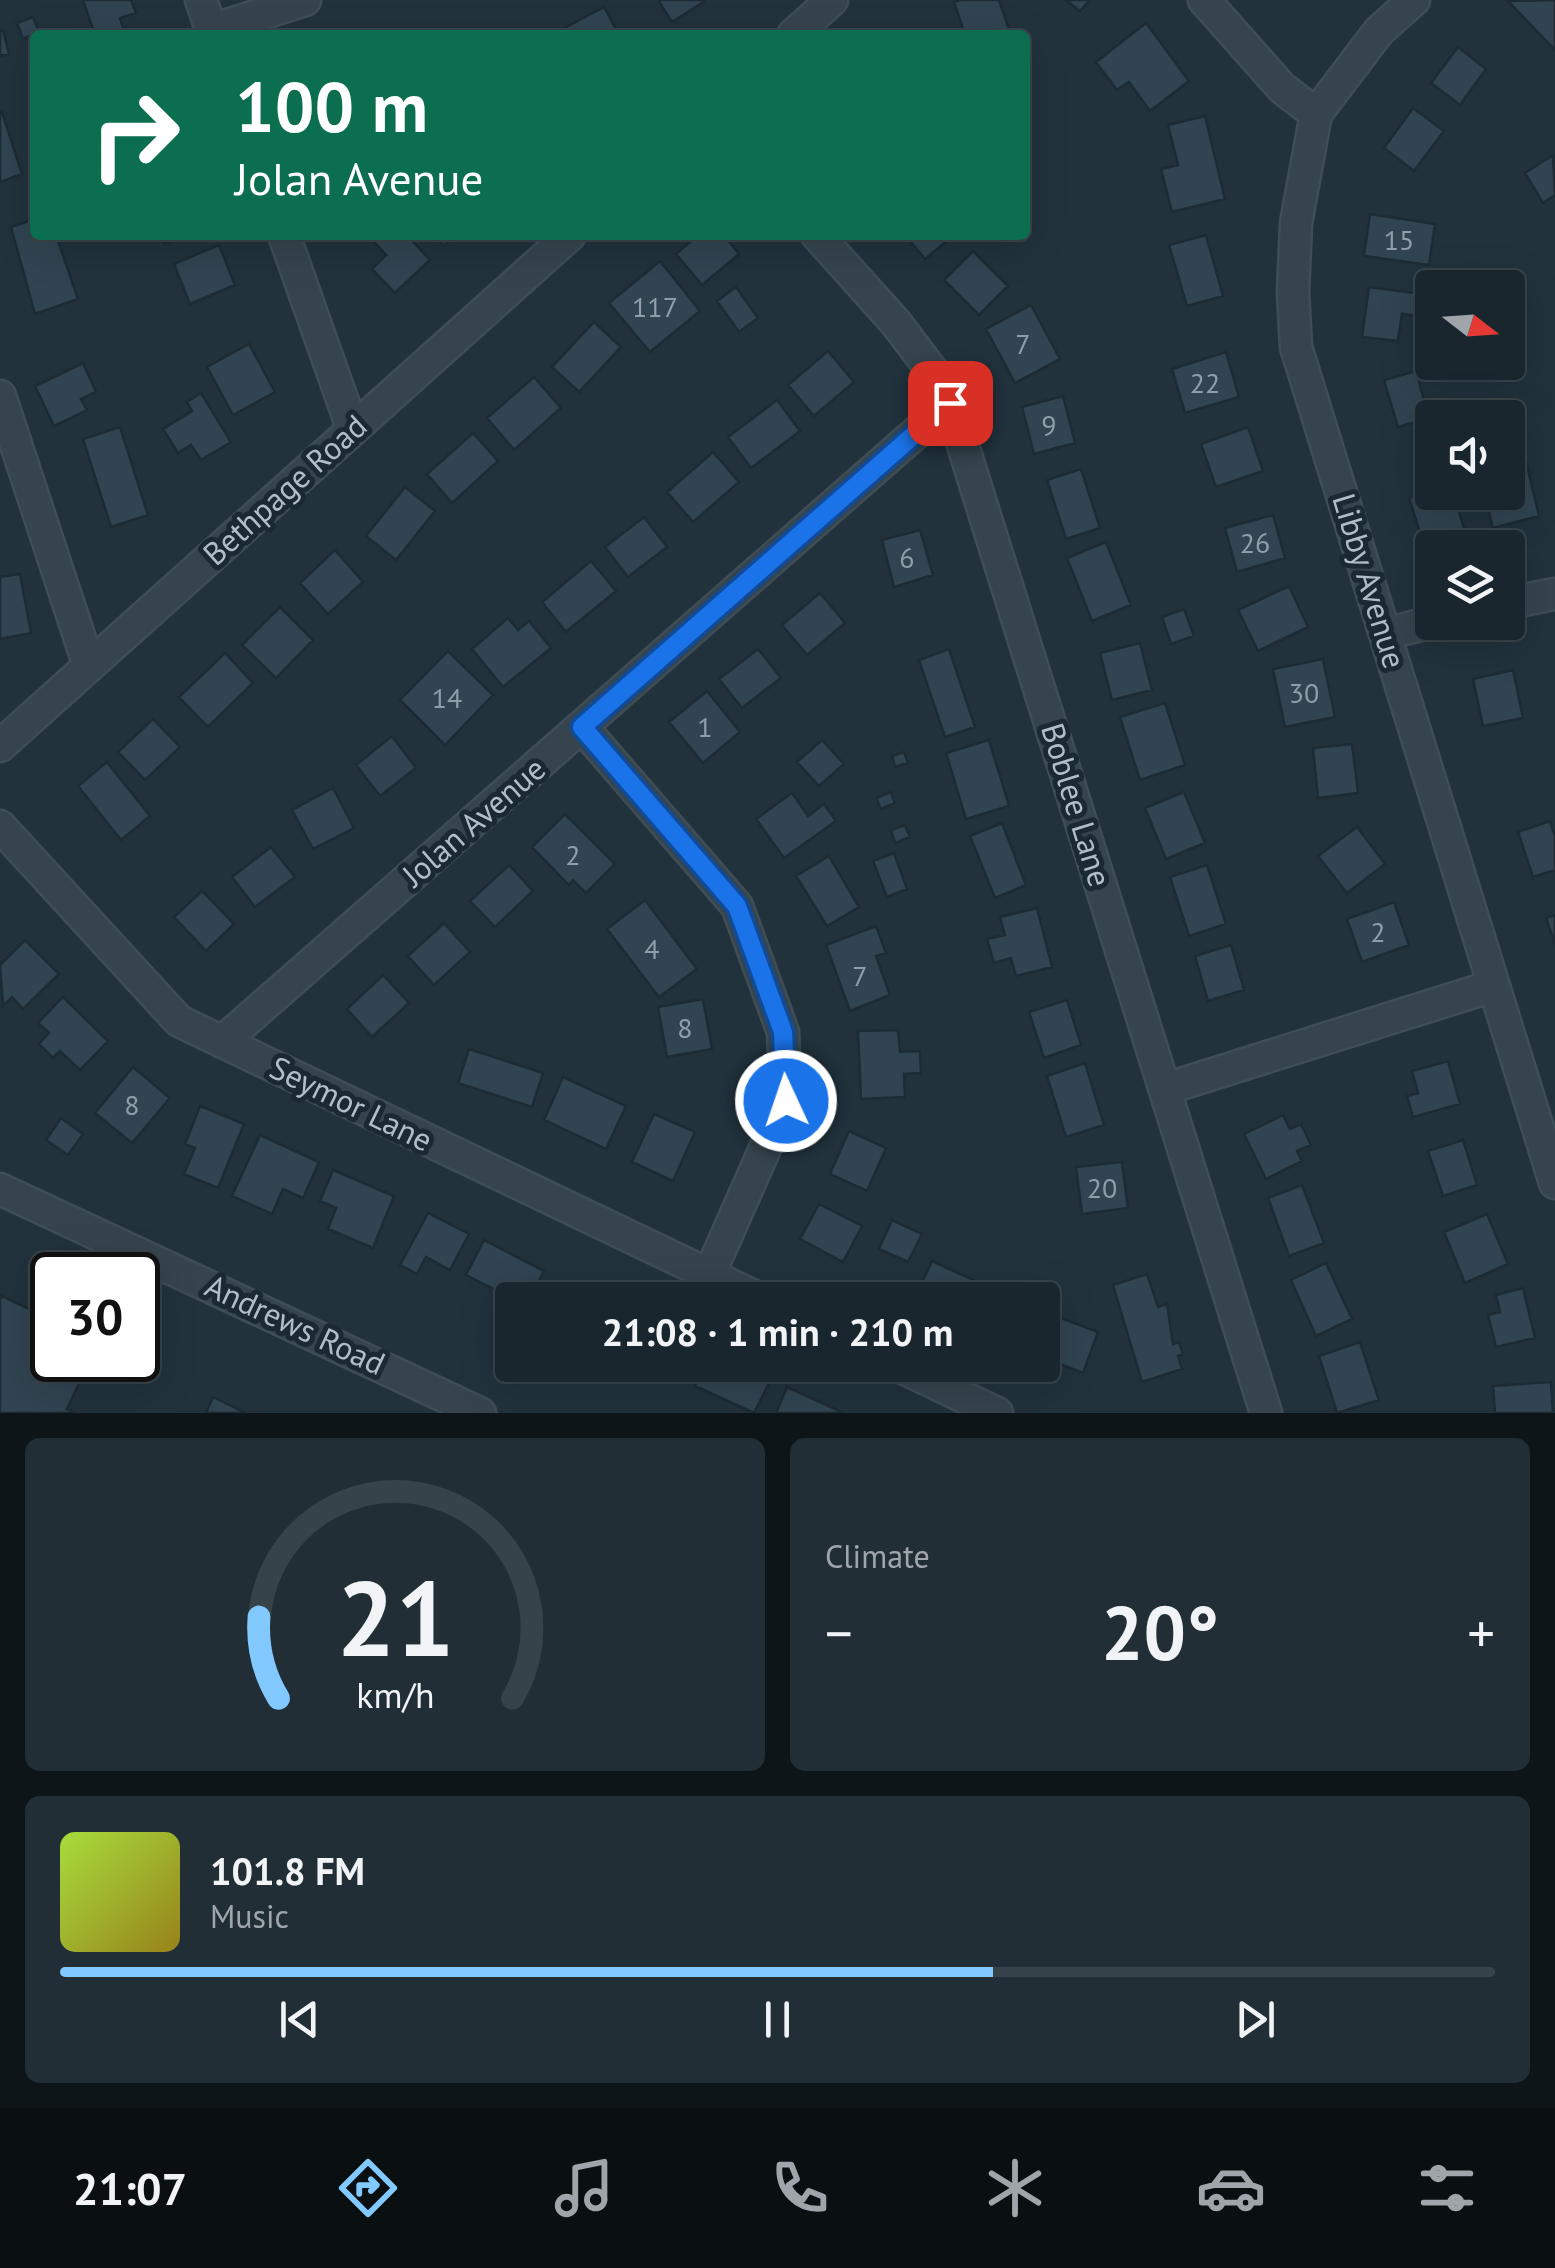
<!DOCTYPE html>
<html lang="en">
<head>
<meta charset="utf-8">
<style>
	:root { --surface:#19262e; --page:#222e36; --text:#f1f3f6; --muted:#9fa5aa; --line:#37434a; --accent:#81c9fe }
	body { margin:0; font-family:"PT Sans",sans-serif; background:var(--page); color:var(--text); height:100vh; display:flex; flex-direction:column; font-size:38px; white-space:nowrap }
	* { box-sizing:border-box; margin:0 }
	p { font-size:32px; color:var(--muted) }
	.icon { flex:none; width:55px; height:55px; fill:none; stroke:currentColor; stroke-width:2; stroke-linecap:round; stroke-linejoin:round }
	.map { position:relative; height:1413px; overflow:hidden }
	.side { display:flex; flex-direction:column; gap:25px; padding:25px; background:#0e1519; flex:1 }
	.side>* { flex:none }
	.banner { position:absolute; left:30px; top:30px; width:1000px; height:210px; border-radius:10px; box-shadow:0 10px 40px #0002,0 0 0 2px var(--line); background:#0b6e4f; color:#fff; overflow:hidden }
	.needle { width:65px; rotate:107deg }
	.buttons { position:absolute; left:1415px; top:270px; display:grid; gap:20px }
	.buttons a { display:grid; place-items:center; width:110px; height:110px; border-radius:10px; background:var(--surface); box-shadow:0 10px 40px #0002,0 0 0 2px var(--line); font-size:50px }
	.speed { position:absolute; left:30px; top:1252px; display:flex; gap:20px; font-size:50px; font-weight:700; text-align:center }
	.speed>* { display:grid; place-content:center; width:130px; height:130px; border-radius:50%; background:var(--surface); box-shadow:0 10px 40px #0002,0 0 0 2px var(--line); line-height:1 }
	.speed .limit { border:5px solid #111; border-radius:15px; background:#fff; color:#111 }
	.pin { position:absolute; display:grid; place-items:center; width:85px; height:85px; color:#fff; margin:-42px; border-radius:20px; box-shadow:0 5px 15px #0006 }
	.me { position:absolute; width:110px; margin:-55px; rotate:357deg; stroke-linejoin:round; filter:drop-shadow(0 0 8px #0008) }
	.turn { display:flex; align-items:center; gap:35px; height:210px; padding:0 40px; font-size:45px }
	.turn .icon { width:130px; height:130px; stroke-width:2.5 }
	.turn b { display:block; font-size:70px; line-height:85px }
	.big { font-size:75px; font-weight:700; line-height:1.1 }
	.side .widget { flex:1; display:flex; flex-direction:column; justify-content:center; gap:15px; min-width:0; padding:0 35px; border-radius:15px; background:var(--page) }
	.side .dial { align-items:center; gap:0 }
	.dial svg { height:260px; overflow:visible; fill:none; stroke:var(--line); stroke-width:7; stroke-linecap:round; text-anchor:middle }
	.dial text { fill:var(--text); stroke:none }
	.song { display:flex; align-items:center; gap:30px }
	.cover { width:120px; height:120px; border-radius:15px; background:linear-gradient(135deg,hsl(80 70% 55%),hsl(50 70% 35%)) }
	.played { height:10px; border-radius:5px; background:linear-gradient(90deg,var(--accent) 65%,var(--line) 65%) }
	.keys { display:flex; justify-content:space-around; direction:ltr }
	.heat { display:flex; justify-content:space-between; align-items:center; font-size:55px; direction:ltr }
	.side .tiles { flex:1; display:grid; gap:25px; grid-template-columns:1fr 1fr }
	.widget:last-child { grid-column:span 2 }
	.trip { position:absolute; left:495px; top:1282px; width:565px; height:100px; border-radius:10px; background:var(--surface); box-shadow:0 10px 40px #0002,0 0 0 2px var(--line); font-weight:700; line-height:100px; text-align:center }
	.tab-bar { display:flex; height:160px; justify-content:space-around; align-items:center; background:#0a0f12; color:var(--muted) }
	.tab-bar .icon { width:70px; height:70px }
	.tab-bar .current { color:var(--accent) }
	.tab-bar b { font-size:45px; color:var(--text) }
	.map>svg:first-child { display:block }
	.building { fill:#304451; stroke:#1d2b34; stroke-width:2.5 }
	.lines { fill:none; stroke-linecap:round; stroke-linejoin:round }
	.street-casing { stroke:#3e4d56; stroke-width:35 }
	.street { stroke:#35444d; stroke-width:30 }
	.route-casing { stroke:#114b97; stroke-width:25 }
	.route { stroke:#1a73e8; stroke-width:18 }
	.labels { text-anchor:middle; stroke-width:10; stroke-linejoin:round; paint-order:stroke }
	.number-label { font-size:28px; fill:#909eaa }
	.street-label { font-size:32px; fill:#b1bec9; stroke:#1b2932 }
</style>
</head>
<body>
<div class="map">
<svg width="1555" height="1413" viewBox="0 0 1555 1413">
	<rect width="100%" height="100%" fill="#21323d"/>
	<!-- building -->
	<path class="building" d="M 83,0 L 131,0 L 136,13 L 120,18 L 125,33 L 95,35 Z
		M 658,0 L 704,0 L 705,1 L 672,22 Z
		M 961,0 L 999,0 L 1010,32 L 965,35 L 954,2 Z
		M 1066,0 L 1090,0 L 1080,11 Z
		M 1555,0 L 1555,50 L 1508,1 Z
		M 604,7 L 619,35 L 562,35 L 559,31 Z
		M 33,17 L 39,32 L 23,39 L 17,23 Z
		M 1146,23 L 1189,81 L 1150,111 L 1129,82 L 1117,90 L 1096,62 Z
		M 3,30 L 9,54 L 0,56 L 0,31 Z
		M 1458,47 L 1486,69 L 1460,105 L 1431,83 Z
		M 1413,108 L 1444,131 L 1414,171 L 1384,148 Z
		M 2,112 L 22,174 L 0,182 L 0,113 Z
		M 1205,116 L 1225,199 L 1172,212 L 1161,169 L 1178,165 L 1168,125 Z
		M 1553,155 L 1555,195 L 1543,203 L 1525,173 Z
		M 1370,214 L 1435,224 L 1429,265 L 1364,256 Z
		M 35,219 L 35,235 L 56,235 L 78,299 L 35,314 L 11,227 Z
		M 162,235 L 197,235 L 164,244 Z
		M 368,235 L 407,235 L 430,260 L 395,293 L 372,269 L 386,255 Z
		M 435,235 L 456,235 L 444,246 Z
		M 698,235 L 724,235 L 739,254 L 702,285 L 676,254 Z
		M 905,235 L 954,235 L 925,259 Z
		M 1206,235 L 1223,296 L 1187,306 L 1169,245 Z
		M 219,245 L 235,285 L 190,304 L 174,264 Z
		M 973,251 L 1008,286 L 979,315 L 944,280 Z
		M 660,261 L 700,311 L 650,352 L 609,303 Z
		M 736,287 L 758,318 L 739,332 L 717,301 Z
		M 1369,287 L 1429,295 L 1426,317 L 1402,314 L 1398,341 L 1362,337 Z
		M 1031,305 L 1060,359 L 1015,383 L 986,329 Z
		M 594,322 L 621,347 L 579,392 L 552,367 Z
		M 249,344 L 275,392 L 233,415 L 207,367 Z
		M 828,351 L 854,382 L 814,416 L 788,385 Z
		M 1226,352 L 1239,397 L 1185,413 L 1172,369 Z
		M 83,363 L 96,392 L 81,399 L 87,410 L 54,426 L 35,386 Z
		M 1416,371 L 1429,418 L 1398,427 L 1384,380 Z
		M 534,377 L 561,408 L 514,450 L 487,418 Z
		M 201,393 L 231,442 L 201,460 L 191,445 L 178,453 L 163,429 L 192,411 L 187,402 Z
		M 1063,396 L 1075,443 L 1034,454 L 1022,407 Z
		M 777,400 L 800,431 L 751,468 L 728,437 Z
		M 120,427 L 148,515 L 111,527 L 83,439 Z
		M 1248,427 L 1263,471 L 1216,487 L 1201,444 Z
		M 473,433 L 498,461 L 452,503 L 427,474 Z
		M 713,452 L 739,482 L 693,522 L 667,492 Z
		M 1526,461 L 1539,516 L 1493,528 L 1484,492 L 1508,492 L 1508,465 Z
		M 1081,469 L 1100,528 L 1066,539 L 1047,480 Z
		M 405,487 L 435,511 L 396,560 L 366,536 Z
		M 1432,491 L 1453,492 L 1466,535 L 1425,548 L 1409,498 Z
		M 1273,515 L 1285,558 L 1237,572 L 1225,528 Z
		M 644,517 L 667,547 L 628,577 L 605,547 Z
		M 920,530 L 933,575 L 894,587 L 882,540 Z
		M 1106,542 L 1131,605 L 1092,621 L 1067,558 Z
		M 335,550 L 363,582 L 328,614 L 300,583 Z
		M 591,561 L 616,591 L 566,632 L 542,602 Z
		M 20,574 L 31,633 L 0,639 L 0,577 Z
		M 1289,586 L 1308,627 L 1258,651 L 1238,610 Z
		M 820,593 L 845,623 L 807,655 L 782,625 Z
		M 280,607 L 313,640 L 276,678 L 242,645 Z
		M 1184,609 L 1194,636 L 1171,644 L 1162,617 Z
		M 508,618 L 518,630 L 529,621 L 551,648 L 503,687 L 472,649 Z
		M 1140,643 L 1152,690 L 1112,700 L 1100,653 Z
		M 758,649 L 781,678 L 742,708 L 719,679 Z
		M 949,649 L 975,727 L 945,737 L 919,660 Z
		M 448,651 L 493,695 L 445,745 L 400,700 Z
		M 225,653 L 253,683 L 208,727 L 179,697 Z
		M 1323,659 L 1335,717 L 1285,727 L 1273,669 Z
		M 1513,670 L 1523,718 L 1483,726 L 1473,679 Z
		M 707,691 L 740,732 L 703,763 L 669,722 Z
		M 1165,703 L 1185,765 L 1140,780 L 1120,717 Z
		M 153,719 L 180,747 L 145,780 L 118,752 Z
		M 392,736 L 416,768 L 380,796 L 356,765 Z
		M 822,740 L 844,764 L 819,786 L 797,762 Z
		M 989,740 L 1009,806 L 966,819 L 946,753 Z
		M 1352,744 L 1358,793 L 1318,798 L 1313,748 Z
		M 904,752 L 908,763 L 895,767 L 892,756 Z
		M 107,762 L 150,816 L 121,840 L 78,786 Z
		M 333,788 L 354,828 L 313,849 L 292,810 Z
		M 891,792 L 895,803 L 881,809 L 876,798 Z
		M 1184,792 L 1205,843 L 1166,859 L 1145,808 Z
		M 792,793 L 808,816 L 824,804 L 836,821 L 784,858 L 756,819 Z
		M 565,814 L 615,864 L 586,893 L 573,880 L 569,885 L 532,847 Z
		M 1550,821 L 1555,837 L 1555,870 L 1533,877 L 1518,832 Z
		M 1002,823 L 1026,885 L 995,898 L 970,836 Z
		M 905,825 L 910,837 L 895,843 L 891,830 Z
		M 1357,827 L 1385,864 L 1347,893 L 1318,856 Z
		M 271,847 L 295,877 L 255,907 L 232,877 Z
		M 894,853 L 907,889 L 887,897 L 873,861 Z
		M 829,856 L 859,907 L 827,926 L 796,876 Z
		M 509,865 L 533,891 L 495,927 L 470,901 Z
		M 1207,865 L 1226,924 L 1189,936 L 1170,877 Z
		M 202,891 L 234,924 L 206,951 L 174,917 Z
		M 645,900 L 697,969 L 659,997 L 607,929 Z
		M 1394,902 L 1409,945 L 1362,962 L 1347,919 Z
		M 1037,908 L 1052,967 L 1016,976 L 1011,958 L 994,963 L 987,939 L 1005,935 L 1000,917 Z
		M 1555,915 L 1555,944 L 1546,918 Z
		M 444,923 L 470,952 L 434,985 L 408,956 Z
		M 876,926 L 886,953 L 876,956 L 890,995 L 850,1011 L 826,945 Z
		M 25,940 L 59,974 L 23,1009 L 12,997 L 3,1006 L 0,965 Z
		M 1231,945 L 1244,990 L 1208,1001 L 1195,956 Z
		M 383,975 L 409,1003 L 372,1037 L 347,1009 Z
		M 63,997 L 108,1041 L 80,1070 L 60,1051 L 53,1058 L 39,1044 L 49,1033 L 38,1023 Z
		M 703,999 L 712,1049 L 667,1057 L 658,1007 Z
		M 1067,1000 L 1081,1045 L 1044,1058 L 1029,1012 Z
		M 898,1030 L 900,1052 L 920,1051 L 921,1073 L 904,1074 L 905,1097 L 861,1099 L 858,1031 Z
		M 469,1049 L 543,1073 L 532,1107 L 458,1083 Z
		M 1448,1061 L 1460,1104 L 1413,1117 L 1407,1096 L 1418,1093 L 1412,1071 Z
		M 1085,1063 L 1104,1125 L 1066,1137 L 1047,1076 Z
		M 133,1067 L 170,1098 L 132,1143 L 95,1113 Z
		M 563,1077 L 626,1106 L 606,1149 L 544,1120 Z
		M 200,1106 L 244,1124 L 218,1188 L 184,1174 L 195,1148 L 185,1144 Z
		M 654,1114 L 695,1132 L 673,1181 L 632,1162 Z
		M 1283,1115 L 1290,1129 L 1301,1124 L 1311,1145 L 1297,1151 L 1302,1161 L 1266,1179 L 1244,1134 Z
		M 61,1118 L 83,1134 L 68,1155 L 46,1140 Z
		M 849,1131 L 886,1148 L 867,1191 L 830,1174 Z
		M 260,1135 L 319,1162 L 303,1198 L 283,1189 L 272,1214 L 232,1196 Z
		M 1463,1140 L 1477,1185 L 1443,1196 L 1428,1151 Z
		M 1122,1162 L 1128,1208 L 1082,1214 L 1076,1167 Z
		M 333,1170 L 394,1196 L 373,1248 L 328,1229 L 336,1208 L 320,1201 Z
		M 1302,1185 L 1324,1243 L 1289,1256 L 1268,1198 Z
		M 819,1204 L 862,1226 L 843,1262 L 800,1239 Z
		M 428,1213 L 469,1234 L 450,1270 L 426,1257 L 417,1274 L 400,1265 Z
		M 1487,1214 L 1508,1264 L 1465,1283 L 1444,1232 Z
		M 892,1220 L 922,1234 L 908,1262 L 879,1249 Z
		M 484,1240 L 544,1271 L 529,1300 L 515,1300 L 466,1275 Z
		M 932,1261 L 995,1290 L 990,1300 L 915,1298 Z
		M 1326,1263 L 1352,1319 L 1316,1336 L 1291,1280 Z
		M 1147,1274 L 1158,1307 L 1167,1304 L 1173,1344 L 1179,1342 L 1183,1354 L 1178,1356 L 1182,1369 L 1142,1382 L 1113,1285 Z
		M 558,1282 L 611,1300 L 552,1300 Z
		M 1523,1288 L 1535,1338 L 1496,1347 L 1488,1315 L 1500,1312 L 1496,1295 Z
		M 0,1295 L 52,1320 L 52,1360 L 90,1360 L 67,1409 L 76,1413 L 0,1413 Z
		M 1042,1311 L 1098,1332 L 1083,1373 L 1042,1357 Z
		M 1360,1342 L 1379,1400 L 1337,1413 L 1319,1356 Z
		M 657,1365 L 684,1365 L 680,1376 Z
		M 705,1365 L 742,1365 L 771,1379 L 754,1413 L 695,1386 Z
		M 1551,1382 L 1553,1413 L 1495,1413 L 1493,1386 Z
		M 787,1387 L 844,1413 L 776,1413 Z
		M 213,1397 L 246,1413 L 206,1413 Z"/>
	<g class="lines">
		<!-- street casing -->
		<g class="street-casing">
			<path id="street" d="M 201,0 L 213,35
				M 1204,0 L 1282,88 L 1316,114
				M 1414,0 L 1379,31 L 1316,114 L 1296,223 L 1293,293 L 1296,347 L 1555,1183
				M 212,30 L 305,0
				M 793,35 L 832,0
				M 284,235 L 353,430
				M 817,235 L 896,323 L 945,388 L 1266,1413
				M 0,396 L 89,666
				M 1508,603 L 1555,594
				M 1385,634 L 1432,622
				M 582,727 L 737,906 L 783,1032 L 786,1101 L 709,1275
				M 0,746 L 570,235
				M 0,826 L 179,1021 L 762,1300
				M 222,1042 L 950,403
				M 1165,1089 L 1493,986
				M 0,1189 L 480,1413
				M 897,1365 L 997,1413"/>
		</g>
		<!-- street -->
		<use href="#street" class="street"/>
	</g>
	<g class="lines">
		<!-- route casing -->
		<g class="route-casing">
			<path id="route" d="M 786,1101 L 783,1032 L 737,906 L 582,727 L 950,403"/>
		</g>
		<!-- route -->
		<use href="#route" class="route"/>
	</g>
	<g class="labels">
		<!-- number labels -->
		<g class="number-label">
			<text x="1399" y="250">15</text>
			<text x="655" y="317">117</text>
			<text x="1023" y="354">7</text>
			<text x="1205" y="393">22</text>
			<text x="1049" y="435">9</text>
			<text x="1255" y="553">26</text>
			<text x="907" y="568">6</text>
			<text x="1304" y="703">30</text>
			<text x="447" y="708">14</text>
			<text x="705" y="737">1</text>
			<text x="573" y="865">2</text>
			<text x="1378" y="942">2</text>
			<text x="652" y="959">4</text>
			<text x="860" y="986">7</text>
			<text x="685" y="1038">8</text>
			<text x="132" y="1115">8</text>
			<text x="1102" y="1198">20</text>
		</g>
		<!-- street labels -->
		<g class="street-label">
			<text transform="translate(285 490) rotate(-42)" y="11">Bethpage Road</text>
			<text transform="translate(1369 581) rotate(73)" y="11">Libby Avenue</text>
			<text transform="translate(1076 805) rotate(73)" y="11">Boblee Lane</text>
			<text transform="translate(474 822) rotate(-41)" y="11">Jolan Avenue</text>
			<text transform="translate(351 1104) rotate(26)" y="11">Seymor Lane</text>
			<text transform="translate(295 1325) rotate(25)" y="11">Andrews Road</text>
		</g>
	</g>
</svg>
<div class="buttons">
<a><svg class="needle" viewBox="-14 -14 28 28"><path d="M0-13l5 13h-10z" fill="#e53935"/><path d="M0 13l5-13h-10z" fill="#9fa5aa"/></svg></a>
<a><svg class="icon" aria-label="sound" viewBox="0 0 24 24"><path d="M4 9h4l5-4v14l-5-4H4zM17 9q2 3 0 6"/></svg></a>
<a><svg class="icon" aria-label="layers" viewBox="0 0 24 24"><path d="M12 4l9 5-9 5-9-5zM3 14l9 5 9-5"/></svg></a>
</div>
<div class="speed"><div class="limit">30</div></div>
<div class="pin" style="left:950px;top:403px;background:#d93025"><svg class="icon" aria-label="arrive" viewBox="0 0 24 24"><path d="M6 21V4h12l-3 4 3 4H6"/></svg></div>
<svg class="me" style="left:786px;top:1101px" viewBox="-20 -20 40 40"><circle r="17" fill="#1a73e8" stroke="#fff" stroke-width="3"/><path d="M0-11L8 9 0 5-8 9z" fill="#fff"/></svg>
<div class="trip">21:08 · 1 min · 210 m</div>
<div class="banner">
<div class="turn"><svg class="icon" aria-label="right" viewBox="0 0 24 24"><path d="M7 20v-9h11M14 6l5 5-5 5"/></svg><div><b>100 m</b>Jolan Avenue</div></div>
</div>
</div>
<section class="side">
<div class="tiles">
<div class="widget dial"><svg viewBox="0 0 100 80">
<path d="M14 69A42 42 0 1 1 86 69"/>
<path d="M14 69A42 42 0 0 1 8 44" stroke="#81c9fe"/>
<text x="50" y="56" font-size="32" font-weight="700">21</text>
<text x="50" y="72" font-size="11">km/h</text>
</svg></div>
<div class="widget"><p>Climate</p>
<div class="heat"><a>−</a><b class="big">20°</b><a>+</a></div>
</div>
<div class="widget">
<div class="song"><i class="cover"></i><div><b>101.8 FM</b><p>Music</p></div></div>
<div class="played"></div>
<div class="keys"><svg class="icon" aria-label="previous" viewBox="0 0 24 24"><path d="M18 5L8 12l10 7zM5 5v14"/></svg><svg class="icon" aria-label="pause" viewBox="0 0 24 24"><path d="M8 5v14M16 5v14"/></svg><svg class="icon" aria-label="next" viewBox="0 0 24 24"><path d="M6 5l10 7-10 7zM19 5v14"/></svg></div>
</div>
</div>
</section>
<nav class="tab-bar">
<b>21:07</b>
<svg class="icon current" aria-label="directions" viewBox="0 0 24 24"><path d="M12 3l9 9-9 9-9-9zM9 14v-3h6M13 9l2 2-2 2"/></svg>
<svg class="icon" aria-label="music" viewBox="0 0 24 24"><path d="M9 18V5l10-2v13"/><circle cx="6" cy="18" r="3"/><circle cx="16" cy="16" r="3"/></svg>
<svg class="icon" aria-label="phone" viewBox="0 0 24 24"><path d="M5 4h4l2 5-3 2q2 4 5 5l2-3 5 2v4C11 20 4 13 5 4z"/></svg>
<svg class="icon" aria-label="climate" viewBox="0 0 24 24"><path d="M12 3v18M4 7l16 10M4 17L20 7"/></svg>
<svg class="icon" aria-label="car" viewBox="0 0 24 24"><path d="M5 17H2v-5l4-1 3-4h7l3 4 3 1v5h-3M9 17h6M6 11h13"/><circle cx="7" cy="17" r="2"/><circle cx="17" cy="17" r="2"/></svg>
<svg class="icon" aria-label="filters" viewBox="0 0 24 24"><path d="M4 7h16M4 17h16"/><circle cx="9" cy="7" r="2"/><circle cx="15" cy="17" r="2"/></svg>
</nav>
</body>
</html>
